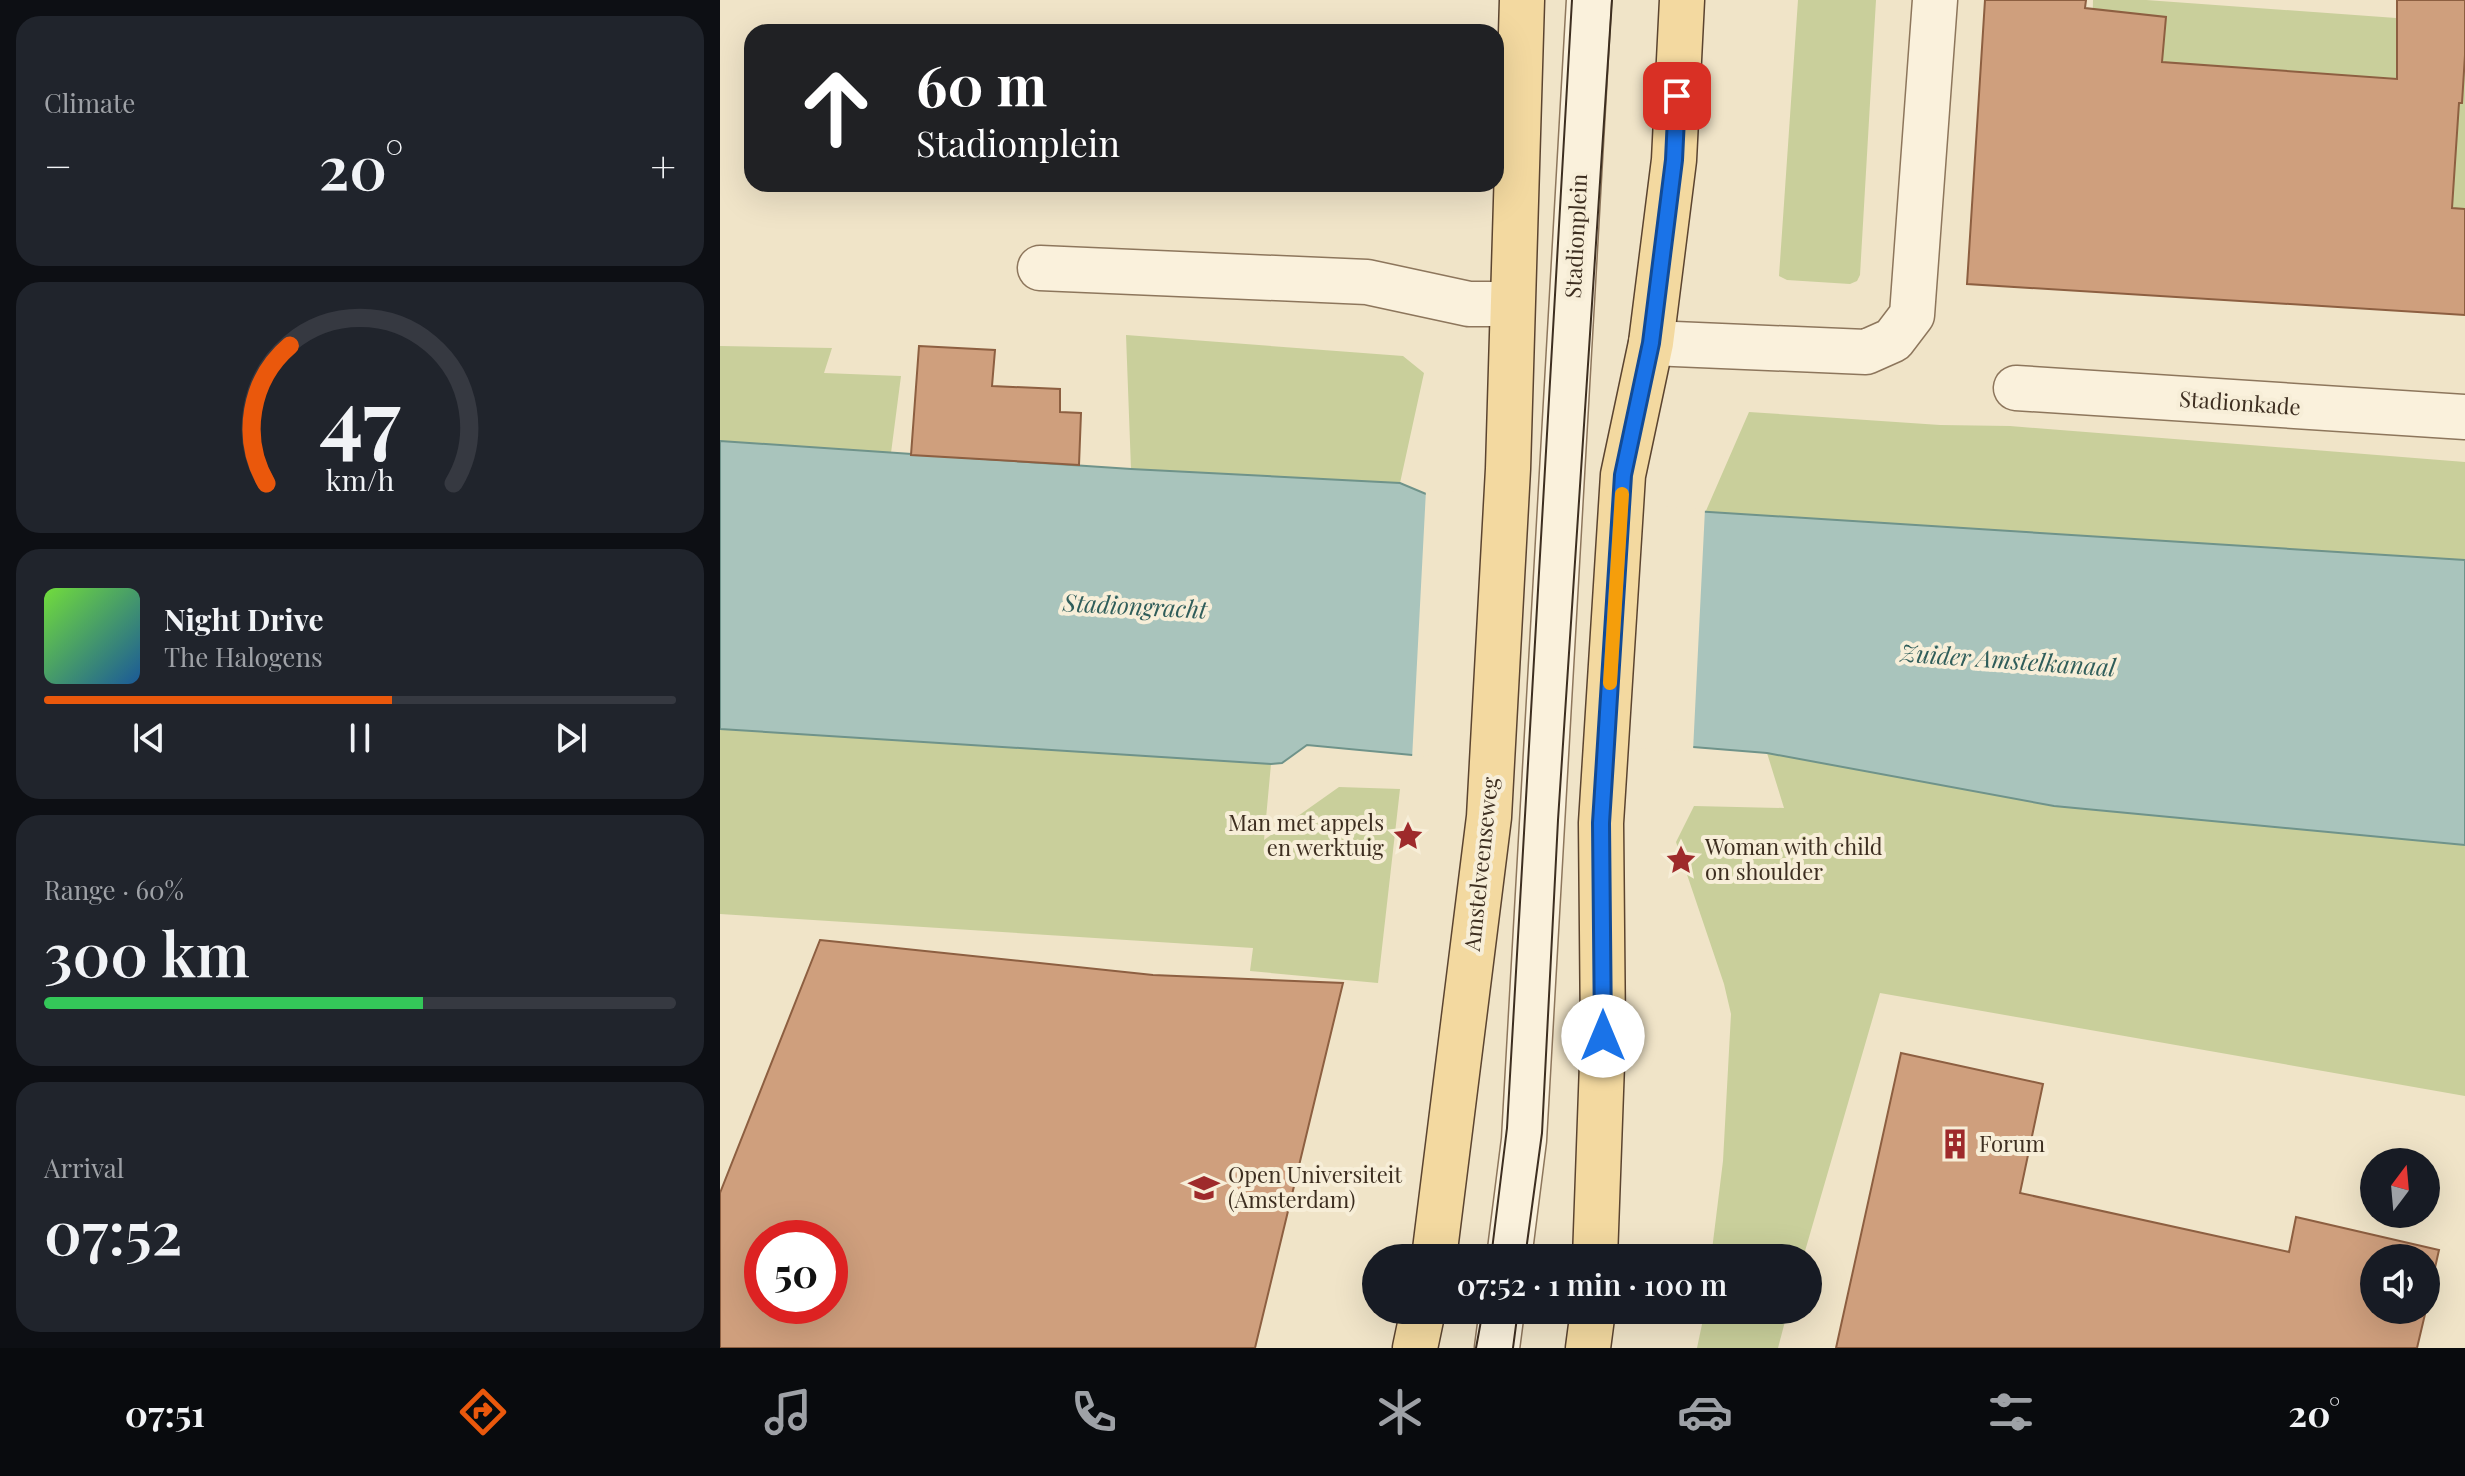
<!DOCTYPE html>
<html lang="en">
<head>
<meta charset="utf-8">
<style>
	:root { --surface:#171b24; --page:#20242c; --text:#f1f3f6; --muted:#9ea1a6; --line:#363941; --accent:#ea580c }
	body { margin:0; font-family:"Playfair Display",serif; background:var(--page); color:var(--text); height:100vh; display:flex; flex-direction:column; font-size:30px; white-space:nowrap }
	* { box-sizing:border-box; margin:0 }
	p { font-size:26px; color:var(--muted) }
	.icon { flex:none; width:44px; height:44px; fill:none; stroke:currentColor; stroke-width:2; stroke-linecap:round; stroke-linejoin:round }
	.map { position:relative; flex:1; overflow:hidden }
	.sheet { display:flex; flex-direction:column; gap:16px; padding:16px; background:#0d0f14; width:720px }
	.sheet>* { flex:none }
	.top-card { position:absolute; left:24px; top:24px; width:760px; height:168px; border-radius:24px; box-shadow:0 8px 32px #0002; background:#202124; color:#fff; overflow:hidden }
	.needle { width:52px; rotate:16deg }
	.buttons { position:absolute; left:1640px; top:1148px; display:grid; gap:16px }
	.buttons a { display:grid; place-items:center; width:80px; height:80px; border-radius:50%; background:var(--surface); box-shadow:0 8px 32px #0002; font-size:40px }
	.speed { position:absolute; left:24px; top:1220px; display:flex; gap:16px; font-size:40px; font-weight:700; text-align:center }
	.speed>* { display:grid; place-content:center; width:104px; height:104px; border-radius:50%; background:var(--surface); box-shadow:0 8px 32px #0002; line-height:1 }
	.speed .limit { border:12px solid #d22; background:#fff; color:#111 }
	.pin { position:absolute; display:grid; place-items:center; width:68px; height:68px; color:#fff; margin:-34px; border-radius:16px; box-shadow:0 4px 12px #0006 }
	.me { position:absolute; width:88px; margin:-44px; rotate:0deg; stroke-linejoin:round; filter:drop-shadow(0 0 6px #0008) }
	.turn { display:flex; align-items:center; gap:28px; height:168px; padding:0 40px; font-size:36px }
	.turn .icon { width:104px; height:104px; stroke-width:2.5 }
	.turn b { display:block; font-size:56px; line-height:68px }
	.big { font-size:60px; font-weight:600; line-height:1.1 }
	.sheet .tile { flex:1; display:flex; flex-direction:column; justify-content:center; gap:12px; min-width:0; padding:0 28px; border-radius:24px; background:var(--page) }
	.sheet .dial { align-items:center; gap:0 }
	.dial svg { height:208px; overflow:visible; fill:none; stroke:var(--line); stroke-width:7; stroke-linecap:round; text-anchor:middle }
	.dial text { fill:var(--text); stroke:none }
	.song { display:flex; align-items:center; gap:24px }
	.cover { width:96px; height:96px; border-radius:12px; background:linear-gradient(135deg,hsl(100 70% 55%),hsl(210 70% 35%)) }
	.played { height:8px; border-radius:4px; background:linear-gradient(90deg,var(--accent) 55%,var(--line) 55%) }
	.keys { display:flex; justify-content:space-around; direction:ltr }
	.heat { display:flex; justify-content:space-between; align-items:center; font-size:44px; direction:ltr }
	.charge { height:12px; border-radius:6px; background:linear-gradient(90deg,#34c759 60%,var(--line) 0) }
	.trip { position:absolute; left:642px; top:1244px; width:460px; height:80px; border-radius:40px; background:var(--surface); box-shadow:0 8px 32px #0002; font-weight:600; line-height:80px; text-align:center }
	.menu { display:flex; height:128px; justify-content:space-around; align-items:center; background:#090b0e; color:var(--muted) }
	.menu .icon { width:56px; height:56px }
	.menu .active { color:var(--accent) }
	.menu b { font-size:36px; color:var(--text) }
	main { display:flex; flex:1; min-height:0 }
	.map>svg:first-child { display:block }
	.green { fill:#c9cf9b }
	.water { fill:#a9c4bc; stroke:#6f938a; stroke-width:2 }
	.pier { fill:#f0e4c8 }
	.building { fill:#cf9f7d; stroke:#8d5f41; stroke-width:2; fill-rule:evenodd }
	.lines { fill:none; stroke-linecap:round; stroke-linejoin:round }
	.minor-casing { stroke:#8d765c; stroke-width:47 }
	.major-casing { stroke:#5b4430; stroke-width:47 }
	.minor { stroke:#faf1dc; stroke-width:44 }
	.major { stroke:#f3d9a0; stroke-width:44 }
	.tram { stroke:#3d2e20; stroke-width:2 }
	.route-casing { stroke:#114b97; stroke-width:20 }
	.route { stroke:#1a73e8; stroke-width:14 }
	.slow { stroke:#f59e0b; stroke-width:14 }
	.labels { text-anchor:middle; stroke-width:8; stroke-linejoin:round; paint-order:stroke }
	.street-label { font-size:22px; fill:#3d2e20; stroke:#f7eed8 }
	.poi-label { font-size:22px; fill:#3d2e20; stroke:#f7eed8; text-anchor:start }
	.water-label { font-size:24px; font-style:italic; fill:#2f5d5a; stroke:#f7eed8 }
</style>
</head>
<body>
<main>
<section class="sheet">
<div class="tile"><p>Climate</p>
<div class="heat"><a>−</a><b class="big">20°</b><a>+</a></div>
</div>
<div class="tile dial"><svg viewBox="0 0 100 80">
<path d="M14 69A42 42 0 1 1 86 69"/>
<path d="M14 69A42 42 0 0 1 23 16" stroke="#ea580c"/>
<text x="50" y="56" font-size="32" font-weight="700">47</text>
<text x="50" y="72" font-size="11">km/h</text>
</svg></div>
<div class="tile">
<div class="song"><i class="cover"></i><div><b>Night Drive</b><p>The Halogens</p></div></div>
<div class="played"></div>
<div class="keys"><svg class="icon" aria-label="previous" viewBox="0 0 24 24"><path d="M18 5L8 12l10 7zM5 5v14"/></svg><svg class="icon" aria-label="pause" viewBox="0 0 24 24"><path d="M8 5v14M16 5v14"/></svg><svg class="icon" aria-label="next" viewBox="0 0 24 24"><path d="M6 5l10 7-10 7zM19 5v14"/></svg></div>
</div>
<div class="tile"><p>Range · 60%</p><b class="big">300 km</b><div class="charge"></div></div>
<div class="tile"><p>Arrival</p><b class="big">07:52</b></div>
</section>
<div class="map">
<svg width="1745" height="1348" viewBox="0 0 1745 1348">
	<rect width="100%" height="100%" fill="#f0e4c8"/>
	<!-- green -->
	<path class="green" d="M 1078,0 L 1156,0 L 1140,275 L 1137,281 L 1130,284 L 1067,280 L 1059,276 Z
		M 1373,0 L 1426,0 L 1745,23 L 1745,209 L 1369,187 Z
		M 406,335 L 683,356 L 704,373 L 680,483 L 411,469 Z
		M 0,346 L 112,348 L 104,373 L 181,376 L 171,453 L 0,441 Z
		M 1029,412 L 1220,425 L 1290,426 L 1745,462 L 1745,560 L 985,513 Z
		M 0,729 L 551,764 L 544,840 L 619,787 L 680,789 L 658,983 L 530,971 L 533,948 L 0,914 Z
		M 1047,753 L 1334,806 L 1745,845 L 1745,1096 L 1160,993 L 1083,1258 L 991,1258 L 1003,1161 L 1011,1014 L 1004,984 L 956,842 L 974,806 L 1064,808 Z
		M 985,1310 L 1068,1310 L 1058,1348 L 977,1348 Z"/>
	<!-- water -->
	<path class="water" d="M 0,441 L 411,469 L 680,483 L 706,494 L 1745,560 L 1745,845 L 1334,806 L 1047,753 L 973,747 L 769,738 L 692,755 L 587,745 L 562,763 L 551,764 L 0,729 Z"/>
	<!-- pier -->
	<path class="pier" d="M 706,490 L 985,509 L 973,751 L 769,742 L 692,759 Z"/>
	<!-- building -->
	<path class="building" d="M 1265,0 L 1366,0 L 1365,8 L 1446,17 L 1442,62 L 1677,79 L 1677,0 L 1745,0 L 1745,55 L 1742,103 L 1739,103 L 1732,208 L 1745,209 L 1745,315 L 1247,284 Z
		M 199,346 L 275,350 L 272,386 L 340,389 L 340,412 L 361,413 L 359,465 L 191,455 Z
		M 100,940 L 433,975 L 623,983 L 535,1348 L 0,1348 L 0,1193 ZM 42,1238 L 110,1238 L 110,1306 L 42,1306 Z
		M 1181,1053 L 1323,1084 L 1300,1193 L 1569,1252 L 1576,1217 L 1719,1250 L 1706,1308 L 1706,1258 L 1654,1258 L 1654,1310 L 1706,1310 L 1697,1348 L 1116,1348 Z"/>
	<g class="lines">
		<!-- minor casing -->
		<g class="minor-casing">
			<path id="minor" d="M 320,268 L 647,282 L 749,304 L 792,304
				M 931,343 L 1146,352 L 1173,340 L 1192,315 L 1215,0
				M 1296,388 L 1745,417
				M 789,1258 L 804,1140 L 869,0
				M 777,1348 L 782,1310"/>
		</g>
		<!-- major casing -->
		<g class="major-casing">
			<path id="major" d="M 714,1258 L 769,817 L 788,469 L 802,0
				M 875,1258 L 883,1036 L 881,823 L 903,475 L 931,343 L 954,160 L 962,0
				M 695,1348 L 703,1310
				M 868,1348 L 873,1310"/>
		</g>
		<!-- minor -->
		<use href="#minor" class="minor"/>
		<!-- major -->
		<use href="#major" class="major"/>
		<!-- tram -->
		<path class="tram" d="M 771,1258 L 787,1128 L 852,0
			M 805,1258 L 822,1133 L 838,820 L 892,0
			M 756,1348 L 763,1310
			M 793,1348 L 798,1310"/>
	</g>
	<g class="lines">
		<!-- route casing -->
		<g class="route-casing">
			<path id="route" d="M 883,1036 L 881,823 L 903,475 L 931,343 L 954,160 L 957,96"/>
		</g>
		<!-- route -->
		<use href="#route" class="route"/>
		<!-- slow -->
		<path class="slow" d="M 890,683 L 902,494"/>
	</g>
	<!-- icons -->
	<defs>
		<g id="sight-bare" transform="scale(2.4)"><path d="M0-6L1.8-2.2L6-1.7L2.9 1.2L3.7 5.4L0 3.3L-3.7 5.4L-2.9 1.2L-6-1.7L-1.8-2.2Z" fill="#9e2a2b" stroke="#f7eed8" stroke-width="2.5" paint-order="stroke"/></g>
		<g id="building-bare" transform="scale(2.4)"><path d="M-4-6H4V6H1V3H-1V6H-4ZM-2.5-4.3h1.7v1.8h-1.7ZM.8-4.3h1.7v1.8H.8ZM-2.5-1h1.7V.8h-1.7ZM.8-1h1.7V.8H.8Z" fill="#9e2a2b" stroke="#f7eed8" stroke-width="2.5" paint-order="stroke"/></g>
		<g id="university-bare" transform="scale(2.4)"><path d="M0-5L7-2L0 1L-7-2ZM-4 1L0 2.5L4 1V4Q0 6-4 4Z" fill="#9e2a2b" stroke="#f7eed8" stroke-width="2.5" paint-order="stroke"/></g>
	</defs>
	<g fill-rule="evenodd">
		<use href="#sight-bare" x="688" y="836"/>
		<use href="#sight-bare" x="961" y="860"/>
		<use href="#building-bare" x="1235" y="1144"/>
		<use href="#university-bare" x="484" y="1188"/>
	</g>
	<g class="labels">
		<!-- street labels -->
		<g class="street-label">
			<text transform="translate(856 236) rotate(-87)" y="8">Stadionplein</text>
			<text transform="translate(1520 403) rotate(4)" y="8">Stadionkade</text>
			<text transform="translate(761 864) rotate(-84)" y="8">Amstelveenseweg</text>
		</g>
		<!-- poi labels -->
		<g class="poi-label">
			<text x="664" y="831" text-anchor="end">Man met appels<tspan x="664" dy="25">en werktuig</tspan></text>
			<text x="985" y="855">Woman with child<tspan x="985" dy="25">on shoulder</tspan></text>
			<text x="1259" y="1152">Forum</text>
			<text x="508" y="1183">Open Universiteit<tspan x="508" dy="25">(Amsterdam)</tspan></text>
		</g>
		<!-- water labels -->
		<g class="water-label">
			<text transform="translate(415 607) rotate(3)" y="8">Stadiongracht</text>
			<text transform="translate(1288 661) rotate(4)" y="8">Zuider Amstelkanaal</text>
		</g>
	</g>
</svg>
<div class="buttons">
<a><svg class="needle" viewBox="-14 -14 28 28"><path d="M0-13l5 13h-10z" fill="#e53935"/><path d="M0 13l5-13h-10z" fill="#9ea1a6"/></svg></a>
<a><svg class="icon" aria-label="sound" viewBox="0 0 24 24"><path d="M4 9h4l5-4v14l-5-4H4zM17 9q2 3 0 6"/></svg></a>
</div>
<div class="speed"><div class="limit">50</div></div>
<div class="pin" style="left:957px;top:96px;background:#d93025"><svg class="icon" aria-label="arrive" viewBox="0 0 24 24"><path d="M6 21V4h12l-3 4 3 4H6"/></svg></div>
<svg class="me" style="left:883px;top:1036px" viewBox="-20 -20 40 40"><circle r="19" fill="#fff"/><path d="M0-13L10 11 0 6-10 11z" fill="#1a73e8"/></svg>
<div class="trip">07:52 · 1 min · 100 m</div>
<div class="top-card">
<div class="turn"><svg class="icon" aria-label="ahead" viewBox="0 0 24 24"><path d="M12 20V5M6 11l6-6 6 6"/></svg><div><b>60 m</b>Stadionplein</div></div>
</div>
</div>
</main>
<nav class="menu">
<b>07:51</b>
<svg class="icon active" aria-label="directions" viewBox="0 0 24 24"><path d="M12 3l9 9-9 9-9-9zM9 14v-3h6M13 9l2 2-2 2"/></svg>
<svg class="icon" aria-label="music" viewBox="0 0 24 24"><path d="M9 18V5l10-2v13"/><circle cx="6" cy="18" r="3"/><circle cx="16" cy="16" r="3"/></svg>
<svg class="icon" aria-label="phone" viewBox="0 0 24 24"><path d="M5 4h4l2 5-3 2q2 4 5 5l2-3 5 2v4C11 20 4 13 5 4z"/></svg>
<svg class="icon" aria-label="climate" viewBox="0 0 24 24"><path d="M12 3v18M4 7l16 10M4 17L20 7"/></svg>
<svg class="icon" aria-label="car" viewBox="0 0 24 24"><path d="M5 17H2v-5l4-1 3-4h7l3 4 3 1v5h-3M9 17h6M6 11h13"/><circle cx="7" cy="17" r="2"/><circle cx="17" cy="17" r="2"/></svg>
<svg class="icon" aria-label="filters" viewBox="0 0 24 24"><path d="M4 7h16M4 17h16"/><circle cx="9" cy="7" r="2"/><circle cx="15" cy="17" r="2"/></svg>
<b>20°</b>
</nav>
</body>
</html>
